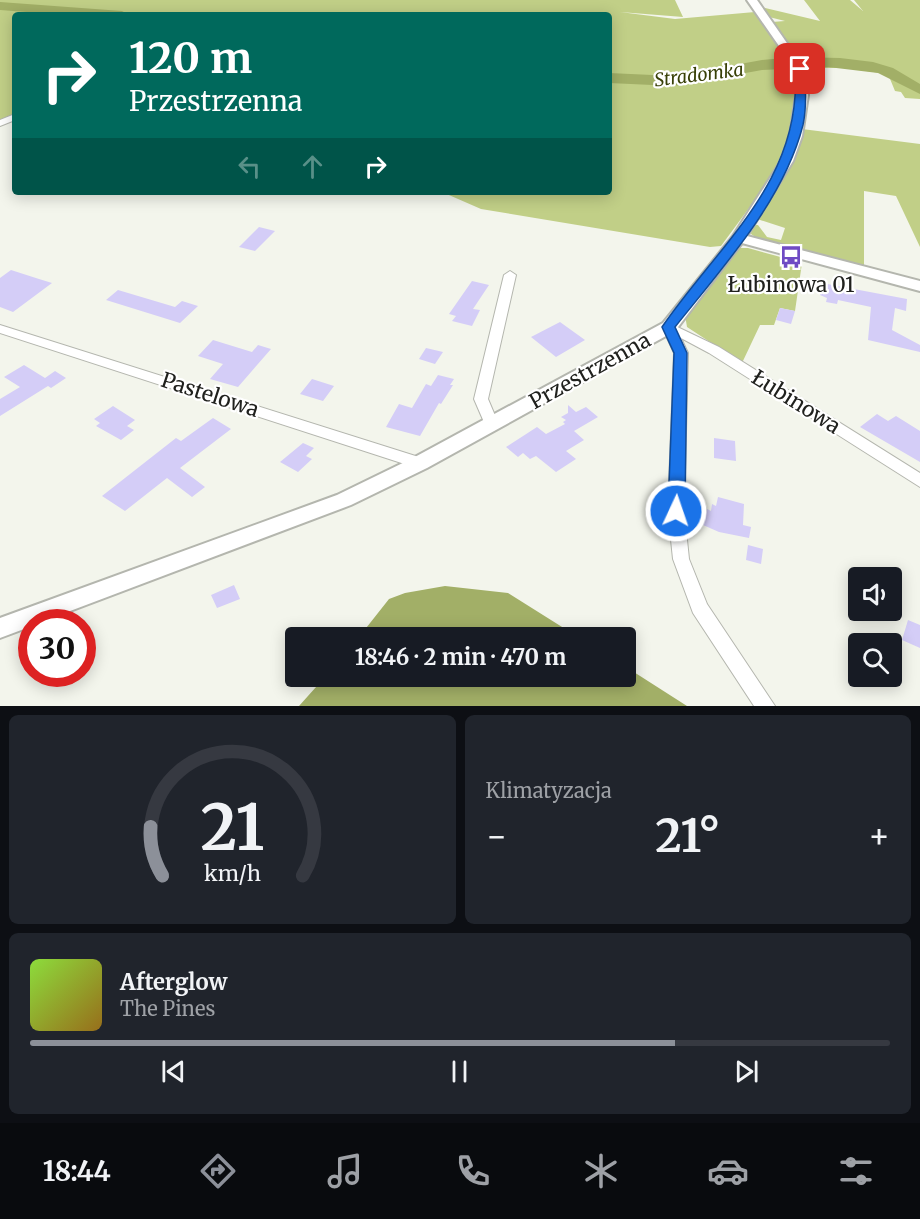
<!DOCTYPE html>
<html lang="pl">
<head>
<meta charset="utf-8">
<style>
	:root { --surface:#171b24; --page:#20242c; --text:#f1f3f6; --muted:#9ea1a6; --line:#363941; --accent:#8c9099 }
	body { margin:0; font-family:Merriweather,serif; background:var(--page); color:var(--text); height:100vh; display:flex; flex-direction:column; font-size:22px; white-space:nowrap }
	* { box-sizing:border-box; margin:0 }
	p { font-size:20px; color:var(--muted) }
	.icon { flex:none; width:33px; height:33px; fill:none; stroke:currentColor; stroke-width:2; stroke-linecap:round; stroke-linejoin:round }
	.map { position:relative; height:706px; overflow:hidden }
	.details { display:flex; flex-direction:column; gap:9px; padding:9px; background:#0d0f14; flex:1 }
	.details>* { flex:none }
	.banner { position:absolute; left:12px; top:12px; width:600px; height:183px; border-radius:6px; box-shadow:0 3px 15px #0003; background:#00695c; color:#fff; overflow:hidden }
	.buttons { position:absolute; left:848px; top:567px; display:grid; gap:12px }
	.buttons a { display:grid; place-items:center; width:54px; height:54px; border-radius:6px; background:var(--surface); box-shadow:0 3px 15px #0003; font-size:30px }
	.speed { position:absolute; left:18px; top:609px; display:flex; gap:12px; font-size:30px; font-weight:700; text-align:center }
	.speed>* { display:grid; place-content:center; width:78px; height:78px; border-radius:50%; background:var(--surface); box-shadow:0 3px 15px #0003; line-height:1 }
	.speed .limit { border:9px solid #d22; background:#fff; color:#111 }
	.pin { position:absolute; display:grid; place-items:center; width:51px; height:51px; color:#fff; margin:-26px; border-radius:12px; box-shadow:0 3px 9px #0006 }
	.me { position:absolute; width:66px; margin:-33px; rotate:3deg; stroke-linejoin:round; filter:drop-shadow(0 0 4px #0008) }
	.turn { display:flex; align-items:center; gap:21px; height:126px; padding:0 18px; font-size:27px }
	.turn .icon { width:78px; height:78px; stroke-width:2.5 }
	.turn b { display:block; font-size:42px; line-height:51px }
	.lanes { display:flex; align-items:center; height:57px; padding:0 18px; background:#0003; justify-content:center; gap:30px; direction:ltr }
	.lanes .off { opacity:.35 }
	.big { font-size:45px; font-weight:700; line-height:1.1 }
	.details .widget { flex:1; display:flex; flex-direction:column; justify-content:center; gap:9px; min-width:0; padding:0 21px; border-radius:9px; background:var(--page) }
	.details .dial { align-items:center; gap:0 }
	.dial svg { height:156px; overflow:visible; fill:none; stroke:var(--line); stroke-width:7; stroke-linecap:round; text-anchor:middle }
	.dial text { fill:var(--text); stroke:none }
	.song { display:flex; align-items:center; gap:18px }
	.cover { width:72px; height:72px; border-radius:9px; background:linear-gradient(135deg,hsl(90 70% 55%),hsl(40 70% 35%)) }
	.played { height:6px; border-radius:3px; background:linear-gradient(90deg,var(--accent) 75%,var(--line) 75%) }
	.keys { display:flex; justify-content:space-around; direction:ltr }
	.heat { display:flex; justify-content:space-between; align-items:center; font-size:33px; direction:ltr }
	.details .tiles { flex:1; display:grid; gap:9px; grid-template-columns:1fr 1fr }
	.widget:last-child { grid-column:span 2 }
	.trip { position:absolute; left:285px; top:627px; width:351px; height:60px; border-radius:6px; background:var(--surface); box-shadow:0 3px 15px #0003; font-weight:700; line-height:60px; text-align:center }
	.tabs { display:flex; height:96px; justify-content:space-around; align-items:center; background:#090b0e; color:var(--muted) }
	.tabs .icon { width:42px; height:42px }
	.tabs .active { color:var(--accent) }
	.tabs b { font-size:27px; color:var(--text) }
	.map>svg:first-child { display:block }
	.green { fill:#c1cf87 }
	.water { fill:#a2af67 }
	.lines { fill:none; stroke-linecap:round; stroke-linejoin:round }
	.river { fill:#a2af67; fill-rule:evenodd }
	.building { fill:#d4cdf7 }
	.minor-casing { stroke:#b4b6ae; stroke-width:2 }
	.tertiary-casing { stroke:#b4b6ae; stroke-width:4 }
	.minor { fill:#fff; fill-rule:evenodd }
	.tertiary { fill:#fff; fill-rule:evenodd }
	.route { fill:#1a73e8; stroke:#114b97; stroke-width:1.5 }
	.labels { text-anchor:middle; stroke-width:4.5; stroke-linejoin:round; paint-order:stroke }
	.far-water-label { font-size:18px; font-style:italic; fill:#384007; stroke:#fff }
	.poi-label { font-size:21px; fill:#20211e; stroke:#fff }
	.street-label { font-size:21px; fill:#20211e; stroke:#fff }
</style>
</head>
<body>
<div class="map">
<svg width="920" height="706" viewBox="0 0 920 706">
	<rect width="100%" height="100%" fill="#f3f5ec"/>
	<!-- green -->
	<path class="green" d="M 0,0 L 675,0 L 683,17 L 620,12 L 675,19 L 755,12 L 795,73 L 795,105 L 791,131 L 775,169 L 755,200 L 721,246 L 710,247 L 481,209 L 442,192 L 609,192 L 609,15 L 15,15 L 15,117 L 0,123 Z
		M 804,0 L 850,0 L 863,11 L 854,0 L 920,0 L 920,99 L 905,98 L 901,92 L 895,91 L 888,74 L 845,68 L 804,68 L 772,22 L 785,21 L 769,17 L 761,7 L 820,21 Z
		M 802,129 L 920,144 L 920,247 L 896,196 L 864,191 L 864,268 L 761,241 L 751,234 L 752,225 L 758,225 L 767,237 L 781,240 L 785,228 L 757,219 L 791,163 Z
		M 738,248 L 748,248 L 802,263 L 795,311 L 780,308 L 774,325 L 760,325 L 742,363 L 687,327 L 685,315 Z"/>
	<!-- water -->
	<path class="water" d="M 445,586 L 508,593 L 578,637 L 359,637 L 389,599 L 405,593 Z
		M 626,667 L 687,706 L 299,706 L 325,677 L 626,676 Z"/>
	<g class="lines">
		<!-- river -->
		<path class="river" d="M 0,2 L 122,11 L 129,15 L 66,15 L 0,10 Z
			M 795,57 L 840,58 L 873,62 L 893,68 L 920,84 L 920,94 L 878,73 L 828,67 L 762,70 L 674,86 L 609,83 L 609,73 L 674,76 L 762,60 Z"/>
	</g>
	<!-- building -->
	<path class="building" d="M 259,227 L 275,231 L 255,251 L 239,247 Z
		M 11,270 L 39,279 L 52,283 L 13,312 L 0,307 L 0,278 Z
		M 472,281 L 489,285 L 473,309 L 480,310 L 472,326 L 452,321 L 456,316 L 449,314 Z
		M 822,283 L 907,299 L 906,311 L 895,308 L 892,330 L 920,345 L 920,352 L 868,340 L 871,307 L 838,300 L 837,304 L 826,302 L 827,298 L 820,295 Z
		M 118,290 L 175,307 L 182,301 L 198,306 L 180,323 L 106,300 Z
		M 780,308 L 795,311 L 791,324 L 776,320 Z
		M 560,322 L 585,340 L 556,357 L 531,337 Z
		M 213,340 L 252,352 L 258,345 L 271,349 L 238,387 L 210,379 L 223,364 L 198,356 Z
		M 426,348 L 443,352 L 435,364 L 419,359 Z
		M 24,365 L 45,378 L 55,371 L 66,378 L 51,388 L 48,386 L 0,416 L 0,399 L 20,387 L 4,377 Z
		M 438,375 L 454,379 L 450,385 L 453,385 L 441,404 L 439,403 L 420,436 L 386,427 L 399,404 L 412,408 L 426,384 L 431,386 Z
		M 312,379 L 334,386 L 323,401 L 300,394 Z
		M 568,405 L 576,412 L 586,407 L 598,417 L 574,431 L 584,440 L 566,451 L 576,459 L 556,472 L 536,456 L 530,459 L 523,453 L 518,457 L 506,447 L 537,427 L 546,434 L 565,424 L 563,422 L 566,420 L 561,417 L 568,413 Z
		M 113,406 L 135,420 L 127,426 L 134,430 L 121,440 L 96,426 L 100,423 L 94,419 Z
		M 877,414 L 888,421 L 896,416 L 920,431 L 920,462 L 860,427 Z
		M 213,418 L 231,429 L 180,468 L 205,487 L 192,497 L 167,478 L 125,511 L 102,496 L 176,438 L 181,441 Z
		M 714,438 L 735,441 L 736,461 L 714,458 Z
		M 303,443 L 314,448 L 306,456 L 312,459 L 298,472 L 280,462 Z
		M 718,497 L 744,504 L 743,525 L 751,527 L 749,538 L 719,532 L 703,525 L 707,509 L 711,511 L 712,504 L 716,506 Z
		M 748,545 L 763,549 L 761,564 L 746,560 Z
		M 234,585 L 240,599 L 217,608 L 211,595 Z
		M 908,620 L 920,625 L 920,648 L 902,640 Z"/>
	<g class="lines">
		<!-- minor casing -->
		<g class="minor-casing">
			<path id="minor" d="M 15,114 L 15,120 L 0,126 L 0,120 Z
				M 510,271 L 516,275 L 488,399 L 499,425 L 497,429 L 487,429 L 474,399 L 504,275 Z
				M 669,323 L 719,347 L 920,473 L 920,487 L 709,353 L 681,338 L 688,353 L 684,511 L 689,559 L 707,604 L 775,706 L 754,706 L 693,613 L 673,559 L 668,511 L 674,353 L 662,327 Z
				M 0,325 L 425,459 L 428,463 L 425,467 L 420,469 L 0,333 Z"/>
		</g>
		<!-- tertiary casing -->
		<g class="tertiary-casing">
			<path id="tertiary" d="M 747,0 L 757,0 L 805,69 L 808,95 L 802,136 L 793,161 L 747,236 L 920,281 L 920,291 L 742,243 L 675,331 L 427,468 L 351,505 L 41,622 L 32,622 L 32,626 L 0,638 L 0,618 L 337,495 L 413,458 L 663,323 L 733,236 L 781,161 L 790,136 L 796,95 L 795,69 Z"/>
		</g>
		<!-- minor -->
		<use href="#minor" class="minor"/>
		<!-- tertiary -->
		<use href="#tertiary" class="tertiary"/>
	</g>
	<!-- route -->
	<path class="route" d="M 800,67 L 804,69 C 806,88 807,106 803,125 C 784,200 723,267 675,327 L 687,353 L 685,511 L 676,517 L 668,511 L 674,353 L 662,327 C 719,244 803,180 795,69 Z"/>
	<!-- icons -->
	<defs>
		<g id="bus-bare" transform="scale(1.8)"><path d="M-5-6H5V4H4V6H2V4H-2V6H-4V4H-5ZM-3.5-4V0h7V-4ZM-3.5 1.2v1.5H-2V1.2ZM2 1.2v1.5H3.5V1.2Z" fill="#6f4bc4" stroke="#fff" stroke-width="2.5" paint-order="stroke"/></g>
	</defs>
	<g fill-rule="evenodd">
		<use href="#bus-bare" x="791" y="257"/>
	</g>
	<g class="labels">
		<!-- far-water labels -->
		<g class="far-water-label">
			<text transform="translate(699 75) rotate(-7)" y="6">Stradomka</text>
		</g>
		<!-- poi labels -->
		<g class="poi-label">
			<text x="791" y="292">Łubinowa 01</text>
		</g>
		<!-- street labels -->
		<g class="street-label">
			<text transform="translate(590 371) rotate(-29)" y="7">Przestrzenna</text>
			<text transform="translate(210 395) rotate(18)" y="7">Pastelowa</text>
			<text transform="translate(796 402) rotate(32)" y="7">Łubinowa</text>
		</g>
	</g>
</svg>
<div class="buttons">
<a><svg class="icon" aria-label="sound" viewBox="0 0 24 24"><path d="M4 9h4l5-4v14l-5-4H4zM17 9q2 3 0 6"/></svg></a>
<a><svg class="icon" aria-label="search" viewBox="0 0 24 24"><circle cx="10" cy="10" r="6"/><path d="M15 15l6 6"/></svg></a>
</div>
<div class="speed"><div class="limit">30</div></div>
<div class="pin" style="left:800px;top:69px;background:#d93025"><svg class="icon" aria-label="arrive" viewBox="0 0 24 24"><path d="M6 21V4h12l-3 4 3 4H6"/></svg></div>
<svg class="me" style="left:676px;top:511px" viewBox="-20 -20 40 40"><circle r="17" fill="#1a73e8" stroke="#fff" stroke-width="3"/><path d="M0-11L8 9 0 5-8 9z" fill="#fff"/></svg>
<div class="trip">18:46 · 2 min · 470 m</div>
<div class="banner">
<div class="turn"><svg class="icon" aria-label="right" viewBox="0 0 24 24"><path d="M7 20v-9h11M14 6l5 5-5 5"/></svg><div><b>120 m</b>Przestrzenna</div></div>
<div class="lanes"><svg class="icon off" aria-label="left" viewBox="0 0 24 24"><path d="M17 20v-9H6M10 6l-5 5 5 5"/></svg><svg class="icon off" aria-label="ahead" viewBox="0 0 24 24"><path d="M12 20V5M6 11l6-6 6 6"/></svg><svg class="icon" aria-label="right" viewBox="0 0 24 24"><path d="M7 20v-9h11M14 6l5 5-5 5"/></svg></div>
</div>
</div>
<section class="details">
<div class="tiles">
<div class="widget dial"><svg viewBox="0 0 100 80">
<path d="M14 69A42 42 0 1 1 86 69"/>
<path d="M14 69A42 42 0 0 1 8 44" stroke="#8c9099"/>
<text x="50" y="56" font-size="32" font-weight="700">21</text>
<text x="50" y="72" font-size="11">km/h</text>
</svg></div>
<div class="widget"><p>Klimatyzacja</p>
<div class="heat"><a>−</a><b class="big">21°</b><a>+</a></div>
</div>
<div class="widget">
<div class="song"><i class="cover"></i><div><b>Afterglow</b><p>The Pines</p></div></div>
<div class="played"></div>
<div class="keys"><svg class="icon" aria-label="previous" viewBox="0 0 24 24"><path d="M18 5L8 12l10 7zM5 5v14"/></svg><svg class="icon" aria-label="pause" viewBox="0 0 24 24"><path d="M8 5v14M16 5v14"/></svg><svg class="icon" aria-label="next" viewBox="0 0 24 24"><path d="M6 5l10 7-10 7zM19 5v14"/></svg></div>
</div>
</div>
</section>
<nav class="tabs">
<b>18:44</b>
<svg class="icon active" aria-label="directions" viewBox="0 0 24 24"><path d="M12 3l9 9-9 9-9-9zM9 14v-3h6M13 9l2 2-2 2"/></svg>
<svg class="icon" aria-label="music" viewBox="0 0 24 24"><path d="M9 18V5l10-2v13"/><circle cx="6" cy="18" r="3"/><circle cx="16" cy="16" r="3"/></svg>
<svg class="icon" aria-label="phone" viewBox="0 0 24 24"><path d="M5 4h4l2 5-3 2q2 4 5 5l2-3 5 2v4C11 20 4 13 5 4z"/></svg>
<svg class="icon" aria-label="climate" viewBox="0 0 24 24"><path d="M12 3v18M4 7l16 10M4 17L20 7"/></svg>
<svg class="icon" aria-label="car" viewBox="0 0 24 24"><path d="M5 17H2v-5l4-1 3-4h7l3 4 3 1v5h-3M9 17h6M6 11h13"/><circle cx="7" cy="17" r="2"/><circle cx="17" cy="17" r="2"/></svg>
<svg class="icon" aria-label="filters" viewBox="0 0 24 24"><path d="M4 7h16M4 17h16"/><circle cx="9" cy="7" r="2"/><circle cx="15" cy="17" r="2"/></svg>
</nav>
</body>
</html>
